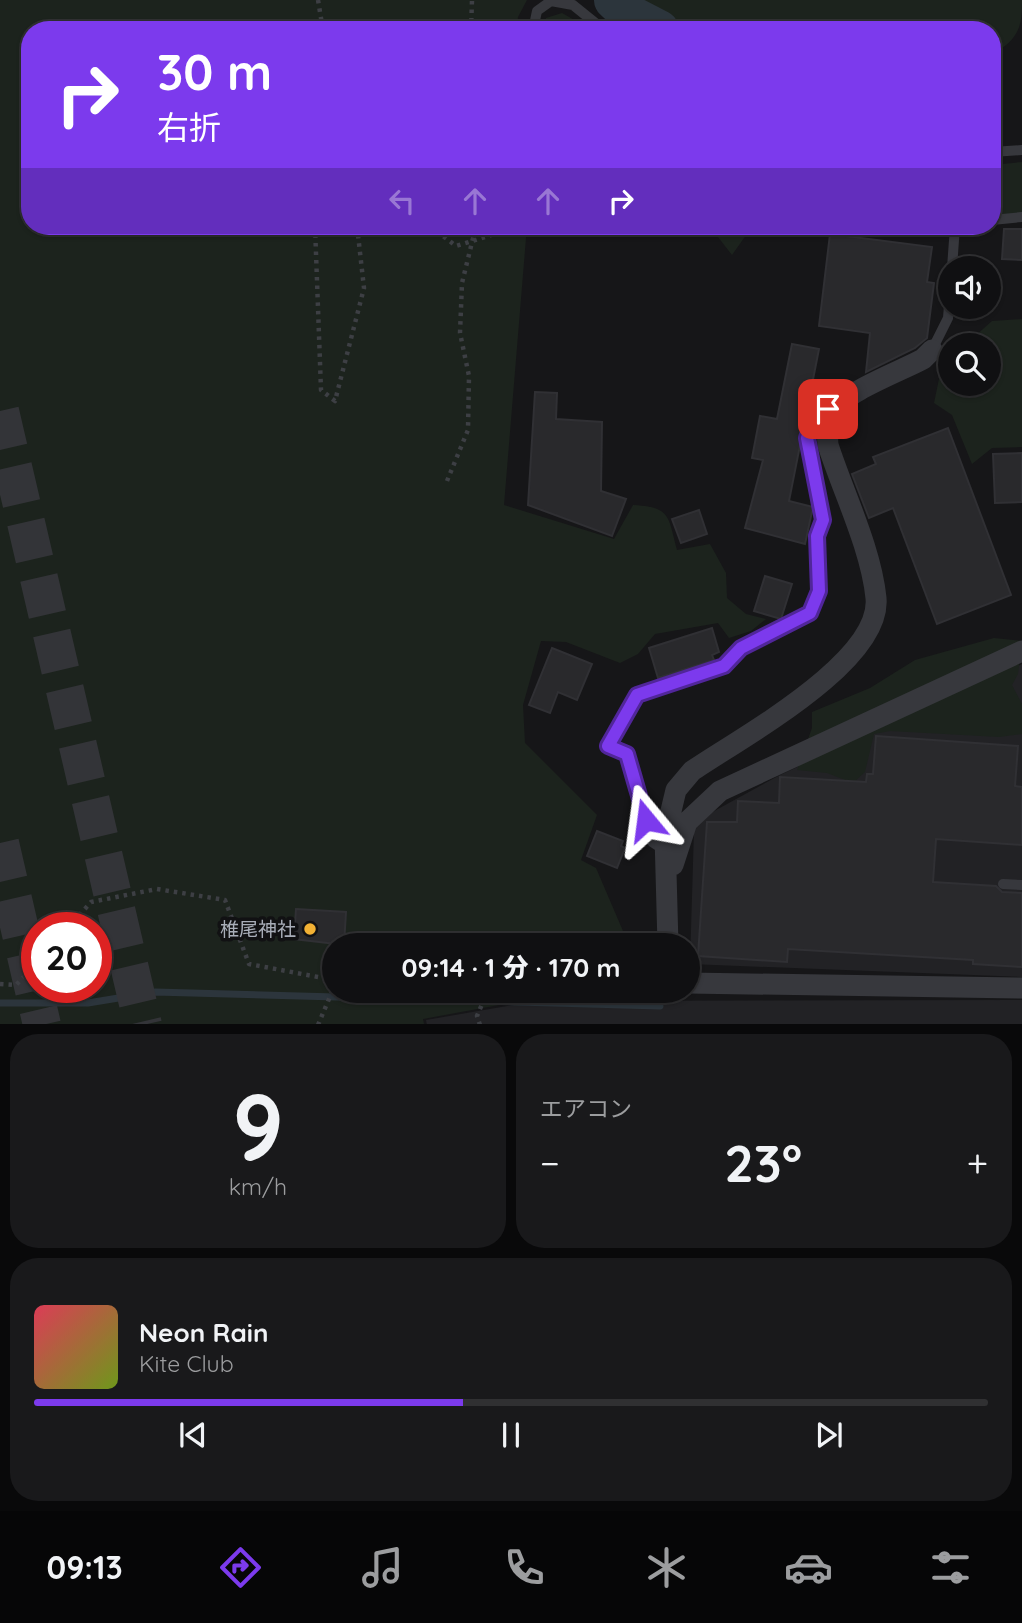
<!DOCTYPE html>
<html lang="ja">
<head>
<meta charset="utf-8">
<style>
	:root { --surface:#101012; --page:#19191b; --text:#f1f3f6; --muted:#9c9d9f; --line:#303032; --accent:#7c3aed }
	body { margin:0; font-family:Quicksand,"Noto Sans JP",sans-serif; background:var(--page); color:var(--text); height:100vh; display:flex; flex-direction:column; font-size:26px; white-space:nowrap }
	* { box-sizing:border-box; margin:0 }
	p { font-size:23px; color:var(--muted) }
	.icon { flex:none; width:38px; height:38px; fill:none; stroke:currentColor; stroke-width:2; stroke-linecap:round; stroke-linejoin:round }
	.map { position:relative; height:1024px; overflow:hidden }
	.sheet { display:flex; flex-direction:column; gap:10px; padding:10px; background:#09090a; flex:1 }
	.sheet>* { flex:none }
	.banner { position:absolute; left:21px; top:21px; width:980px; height:214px; border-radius:28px; box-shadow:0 2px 5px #0004,0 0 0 2px var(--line); background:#7c3aed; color:#fff; overflow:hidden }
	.buttons { position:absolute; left:938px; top:256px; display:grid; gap:14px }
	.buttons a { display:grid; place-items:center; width:63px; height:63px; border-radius:50%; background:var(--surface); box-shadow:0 2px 5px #0004,0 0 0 2px var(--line); font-size:35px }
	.speed { position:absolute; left:21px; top:912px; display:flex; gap:14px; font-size:35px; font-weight:700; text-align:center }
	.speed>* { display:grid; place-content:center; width:91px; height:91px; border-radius:50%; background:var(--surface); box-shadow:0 2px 5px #0004,0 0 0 2px var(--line); line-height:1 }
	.speed .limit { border:10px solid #d22; background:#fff; color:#111 }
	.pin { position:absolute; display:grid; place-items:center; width:60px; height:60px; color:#fff; margin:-30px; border-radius:14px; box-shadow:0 4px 10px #0006 }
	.me { position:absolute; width:77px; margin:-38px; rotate:344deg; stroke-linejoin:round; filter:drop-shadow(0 0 5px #0008) }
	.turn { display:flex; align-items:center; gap:24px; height:147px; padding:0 21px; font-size:32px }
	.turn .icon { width:91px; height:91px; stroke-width:2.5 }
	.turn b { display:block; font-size:49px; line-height:60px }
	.lanes { display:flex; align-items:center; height:66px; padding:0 21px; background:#0003; justify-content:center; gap:35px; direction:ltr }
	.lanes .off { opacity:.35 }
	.big { font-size:52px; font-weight:800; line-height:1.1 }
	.sheet .card { flex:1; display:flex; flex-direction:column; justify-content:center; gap:10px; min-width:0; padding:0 24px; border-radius:28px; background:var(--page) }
	.sheet .dial { align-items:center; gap:0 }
	.dial b { font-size:91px; line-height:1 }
	.song { display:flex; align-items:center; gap:21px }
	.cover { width:84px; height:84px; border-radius:10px; background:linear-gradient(135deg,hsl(350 70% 55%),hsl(80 70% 35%)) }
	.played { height:7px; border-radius:4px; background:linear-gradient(90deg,var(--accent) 45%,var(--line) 45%) }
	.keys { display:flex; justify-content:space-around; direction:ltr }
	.heat { display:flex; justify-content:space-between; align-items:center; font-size:38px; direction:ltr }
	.sheet .tiles { flex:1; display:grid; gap:10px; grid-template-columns:1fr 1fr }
	.card:last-child { grid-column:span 2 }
	.trip { position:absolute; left:322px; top:933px; width:378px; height:70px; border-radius:35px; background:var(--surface); box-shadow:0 2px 5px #0004,0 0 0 2px var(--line); font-weight:800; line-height:70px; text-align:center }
	.tab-bar { display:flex; height:112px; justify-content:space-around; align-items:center; background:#060607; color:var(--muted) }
	.tab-bar .icon { width:49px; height:49px }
	.tab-bar .on { color:var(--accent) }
	.tab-bar b { font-size:32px; color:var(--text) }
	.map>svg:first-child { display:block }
	.built { fill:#222225 }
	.green { fill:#1c231d; fill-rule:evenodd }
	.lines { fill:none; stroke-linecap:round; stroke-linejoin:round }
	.stream { stroke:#2c353c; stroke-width:7 }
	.river { stroke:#2c353c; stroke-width:40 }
	.building { fill:#29292c; stroke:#303034; stroke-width:2 }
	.highway-tunnel { stroke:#333438; stroke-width:38; stroke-dasharray:38 19; stroke-linecap:butt }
	.path { stroke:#3d3f44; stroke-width:4.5; stroke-dasharray:3.5 5; stroke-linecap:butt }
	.lane { stroke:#37383d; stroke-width:10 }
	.street { stroke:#37383d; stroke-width:21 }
	.route-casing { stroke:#51269a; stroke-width:18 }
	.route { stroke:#7c3aed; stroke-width:12 }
	.poi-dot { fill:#f2b134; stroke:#111113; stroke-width:2.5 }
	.labels { text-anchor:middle; stroke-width:7; stroke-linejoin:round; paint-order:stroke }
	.poi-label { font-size:19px; fill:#a8adb8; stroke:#111113; text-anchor:end }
</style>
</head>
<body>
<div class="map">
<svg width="1022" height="1025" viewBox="0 0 1022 1025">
	<rect width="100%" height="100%" fill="#161618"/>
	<!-- built -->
	<path class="built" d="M 1022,664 L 1022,977 L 690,964 L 694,829 L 707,815 L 780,775 Z
		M 1022,1000 L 1022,1025 L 427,1025 L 426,1020 L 537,1001 Z"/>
	<!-- green -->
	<path class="green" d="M 0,0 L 527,0 L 518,17 L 517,30 L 30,30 L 30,226 L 527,226 L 504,505 L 614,539 L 633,505 C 671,507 668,516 677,550 L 710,544 L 726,573 L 727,598 L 746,614 L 766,619 L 751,631 L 729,638 L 718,623 L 655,634 L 638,654 L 620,663 L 566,642 L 541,641 L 523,705 L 525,743 L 597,815 L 581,860 L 596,868 L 629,945 L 334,945 L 334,990 L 524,991 L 510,1003 L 423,1019 L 424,1024 L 0,1025 ZM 37,928 L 96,928 L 96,987 L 37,987 Z
		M 604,0 L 1022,0 C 1022,24 1020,37 998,51 L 992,70 L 992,30 L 655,30 L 643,27 Z
		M 562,13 L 592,30 L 543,30 L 546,18 Z
		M 1022,162 L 1022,221 L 992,215 L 992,165 Z
		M 674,226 L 776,226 L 749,231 L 732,255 L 714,232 Z
		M 1022,319 L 1022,447 L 992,448 L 972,464 L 952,415 L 934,403 L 939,379 L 950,358 L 950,383 L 989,383 L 989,345 L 965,345 L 992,321 Z
		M 994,638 L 1022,641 L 1018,674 L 1012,685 L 1022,704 L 1022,734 L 999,737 L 890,731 L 874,734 L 865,772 L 853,783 L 827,773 L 797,770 L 812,728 L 812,712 L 870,688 L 915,660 Z"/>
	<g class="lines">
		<!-- stream -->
		<path class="stream" d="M 627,0 L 642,22
			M 0,1003 L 88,1003 L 155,992 L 660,1006"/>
		<!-- river -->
		<path class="river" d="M 614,0 L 630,15 L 659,30"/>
	</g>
	<!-- building -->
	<path class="building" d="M 1004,229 L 1022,229 L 1022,260 L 1002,259 Z
		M 830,234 L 932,247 L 927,282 L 934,283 L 927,338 L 915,348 L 866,372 L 870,333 L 819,326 Z
		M 792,344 L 819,349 L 789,501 L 813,507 L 805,544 L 745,528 L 763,460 L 752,458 L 760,416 L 777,419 Z
		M 535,392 L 557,393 L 556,419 L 602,422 L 601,491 L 626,499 L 612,536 L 528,505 Z
		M 948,428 L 1011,595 L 937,624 L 893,508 L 869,518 L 852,474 L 876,464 L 873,457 Z
		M 1022,453 L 1022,502 L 995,503 L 993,454 Z
		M 699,510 L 707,534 L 681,543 L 672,519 Z
		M 765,576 L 792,584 L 781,619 L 754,611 Z
		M 712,628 L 719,652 L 712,655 L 714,660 L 658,678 L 649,648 Z
		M 552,648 L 592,664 L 577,700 L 558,692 L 550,713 L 529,705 Z
		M 876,736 L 1018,746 L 1015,786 L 1022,787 L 1022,845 L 936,839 L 933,882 L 996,886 L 1002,892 L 1022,893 L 1022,967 L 973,964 L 973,960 L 788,949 L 787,962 L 698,956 L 707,822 L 737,822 L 738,801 L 779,803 L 780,777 L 866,782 L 867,774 L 873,774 Z
		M 597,831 L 623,841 L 621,846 L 625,848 L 617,868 L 587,856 Z
		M 296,909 L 346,912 L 344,945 L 294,939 Z"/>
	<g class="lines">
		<!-- highway-tunnel -->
		<path class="highway-tunnel" d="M 0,411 L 143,1025
			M 0,843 L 42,1025"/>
		<!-- path -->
		<path class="path" d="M 318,0 L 323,30
			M 471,30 L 472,0
			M 315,226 L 321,390 L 335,401 L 364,288 L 357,226
			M 430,226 L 456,246 L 504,231
			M 447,481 L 468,430 L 469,376 L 460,333 L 462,283 L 476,226
			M 68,928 L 91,902 L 157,889 L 225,900 L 249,964 L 334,980
			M 373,939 L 444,945
			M 0,984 L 16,985 L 37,963
			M 318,1025 L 334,987
			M 480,1025 L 477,1016 L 488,990"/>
		<!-- lane -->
		<path class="lane" d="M 533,30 L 537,11 L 551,1 L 573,5 L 604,30
			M 992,152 L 1022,150
			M 992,220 L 1022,217
			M 952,268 L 955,226
			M 932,350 L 948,318 L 950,293
			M 666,851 L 652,842 L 627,754 L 608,746 L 637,695 L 724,666 L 741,648 L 810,613 L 819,591 L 817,536 L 823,520 L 807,438 L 813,420 L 830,407
			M 1003,884 L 1022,885"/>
		<!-- street -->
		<path class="street" d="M 673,865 L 687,822 L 720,791 L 1022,651
			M 668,945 L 665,836 L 676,790 L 692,771 C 740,738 882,662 876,598 C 871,548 843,492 828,445 C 827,433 827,423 832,412 C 844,392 901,371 923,359 L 932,350
			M 688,983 L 1022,988"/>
	</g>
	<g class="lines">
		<!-- route casing -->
		<g class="route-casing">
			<path id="route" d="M 646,820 L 627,754 L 608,746 L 637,695 L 724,666 L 741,648 L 810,613 L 819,591 L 817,536 L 823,520 L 807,438 L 813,420 L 828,409"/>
		</g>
		<!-- route -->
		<use href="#route" class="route"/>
	</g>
	<!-- markers -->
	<circle class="poi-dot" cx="310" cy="929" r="7"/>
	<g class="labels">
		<!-- poi labels -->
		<g class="poi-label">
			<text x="296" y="936">椎尾神社</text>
		</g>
	</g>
</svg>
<div class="buttons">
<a><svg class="icon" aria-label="sound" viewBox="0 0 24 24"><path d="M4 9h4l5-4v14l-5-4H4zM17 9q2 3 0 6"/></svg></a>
<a><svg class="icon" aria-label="search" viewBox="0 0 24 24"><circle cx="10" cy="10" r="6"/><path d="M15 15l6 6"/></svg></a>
</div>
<div class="speed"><div class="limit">20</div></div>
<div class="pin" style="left:828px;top:409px;background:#d93025"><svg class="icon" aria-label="arrive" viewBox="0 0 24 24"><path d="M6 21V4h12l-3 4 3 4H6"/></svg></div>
<svg class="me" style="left:646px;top:820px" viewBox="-20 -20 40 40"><path d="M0-17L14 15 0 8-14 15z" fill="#7c3aed" stroke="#fff" stroke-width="4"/></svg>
<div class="trip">09:14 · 1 分 · 170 m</div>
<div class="banner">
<div class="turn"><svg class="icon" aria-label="right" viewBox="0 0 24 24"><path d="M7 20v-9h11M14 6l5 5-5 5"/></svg><div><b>30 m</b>右折</div></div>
<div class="lanes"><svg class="icon off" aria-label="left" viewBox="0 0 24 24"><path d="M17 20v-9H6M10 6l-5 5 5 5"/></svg><svg class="icon off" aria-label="ahead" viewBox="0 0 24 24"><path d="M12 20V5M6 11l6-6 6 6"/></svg><svg class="icon off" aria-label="ahead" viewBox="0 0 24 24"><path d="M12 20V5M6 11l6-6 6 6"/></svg><svg class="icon" aria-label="right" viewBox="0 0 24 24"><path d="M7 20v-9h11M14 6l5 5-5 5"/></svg></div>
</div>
</div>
<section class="sheet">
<div class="tiles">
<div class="card dial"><b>9</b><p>km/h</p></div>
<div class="card"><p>エアコン</p>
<div class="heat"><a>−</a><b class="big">23°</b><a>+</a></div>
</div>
<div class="card">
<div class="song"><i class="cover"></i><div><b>Neon Rain</b><p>Kite Club</p></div></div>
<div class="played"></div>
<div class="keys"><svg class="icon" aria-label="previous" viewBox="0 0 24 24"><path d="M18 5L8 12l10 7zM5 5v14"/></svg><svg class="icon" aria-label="pause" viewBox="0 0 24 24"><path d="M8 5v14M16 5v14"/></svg><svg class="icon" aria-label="next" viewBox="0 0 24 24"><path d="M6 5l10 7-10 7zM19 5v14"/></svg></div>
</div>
</div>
</section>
<nav class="tab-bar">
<b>09:13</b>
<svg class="icon on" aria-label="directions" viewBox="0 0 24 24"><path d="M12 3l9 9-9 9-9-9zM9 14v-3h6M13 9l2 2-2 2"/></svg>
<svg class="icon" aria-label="music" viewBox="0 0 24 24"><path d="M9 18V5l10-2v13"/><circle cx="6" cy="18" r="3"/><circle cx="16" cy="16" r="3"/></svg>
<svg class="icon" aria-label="phone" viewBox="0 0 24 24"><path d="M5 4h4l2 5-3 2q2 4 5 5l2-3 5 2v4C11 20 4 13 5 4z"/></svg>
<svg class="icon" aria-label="climate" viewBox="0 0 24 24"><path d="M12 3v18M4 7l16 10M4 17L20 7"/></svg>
<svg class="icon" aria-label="car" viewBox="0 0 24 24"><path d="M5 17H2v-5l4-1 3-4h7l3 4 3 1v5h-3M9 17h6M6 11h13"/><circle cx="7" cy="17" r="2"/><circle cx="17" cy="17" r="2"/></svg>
<svg class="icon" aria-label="filters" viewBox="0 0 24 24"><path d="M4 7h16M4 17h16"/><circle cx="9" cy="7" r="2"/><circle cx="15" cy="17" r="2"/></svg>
</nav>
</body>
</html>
